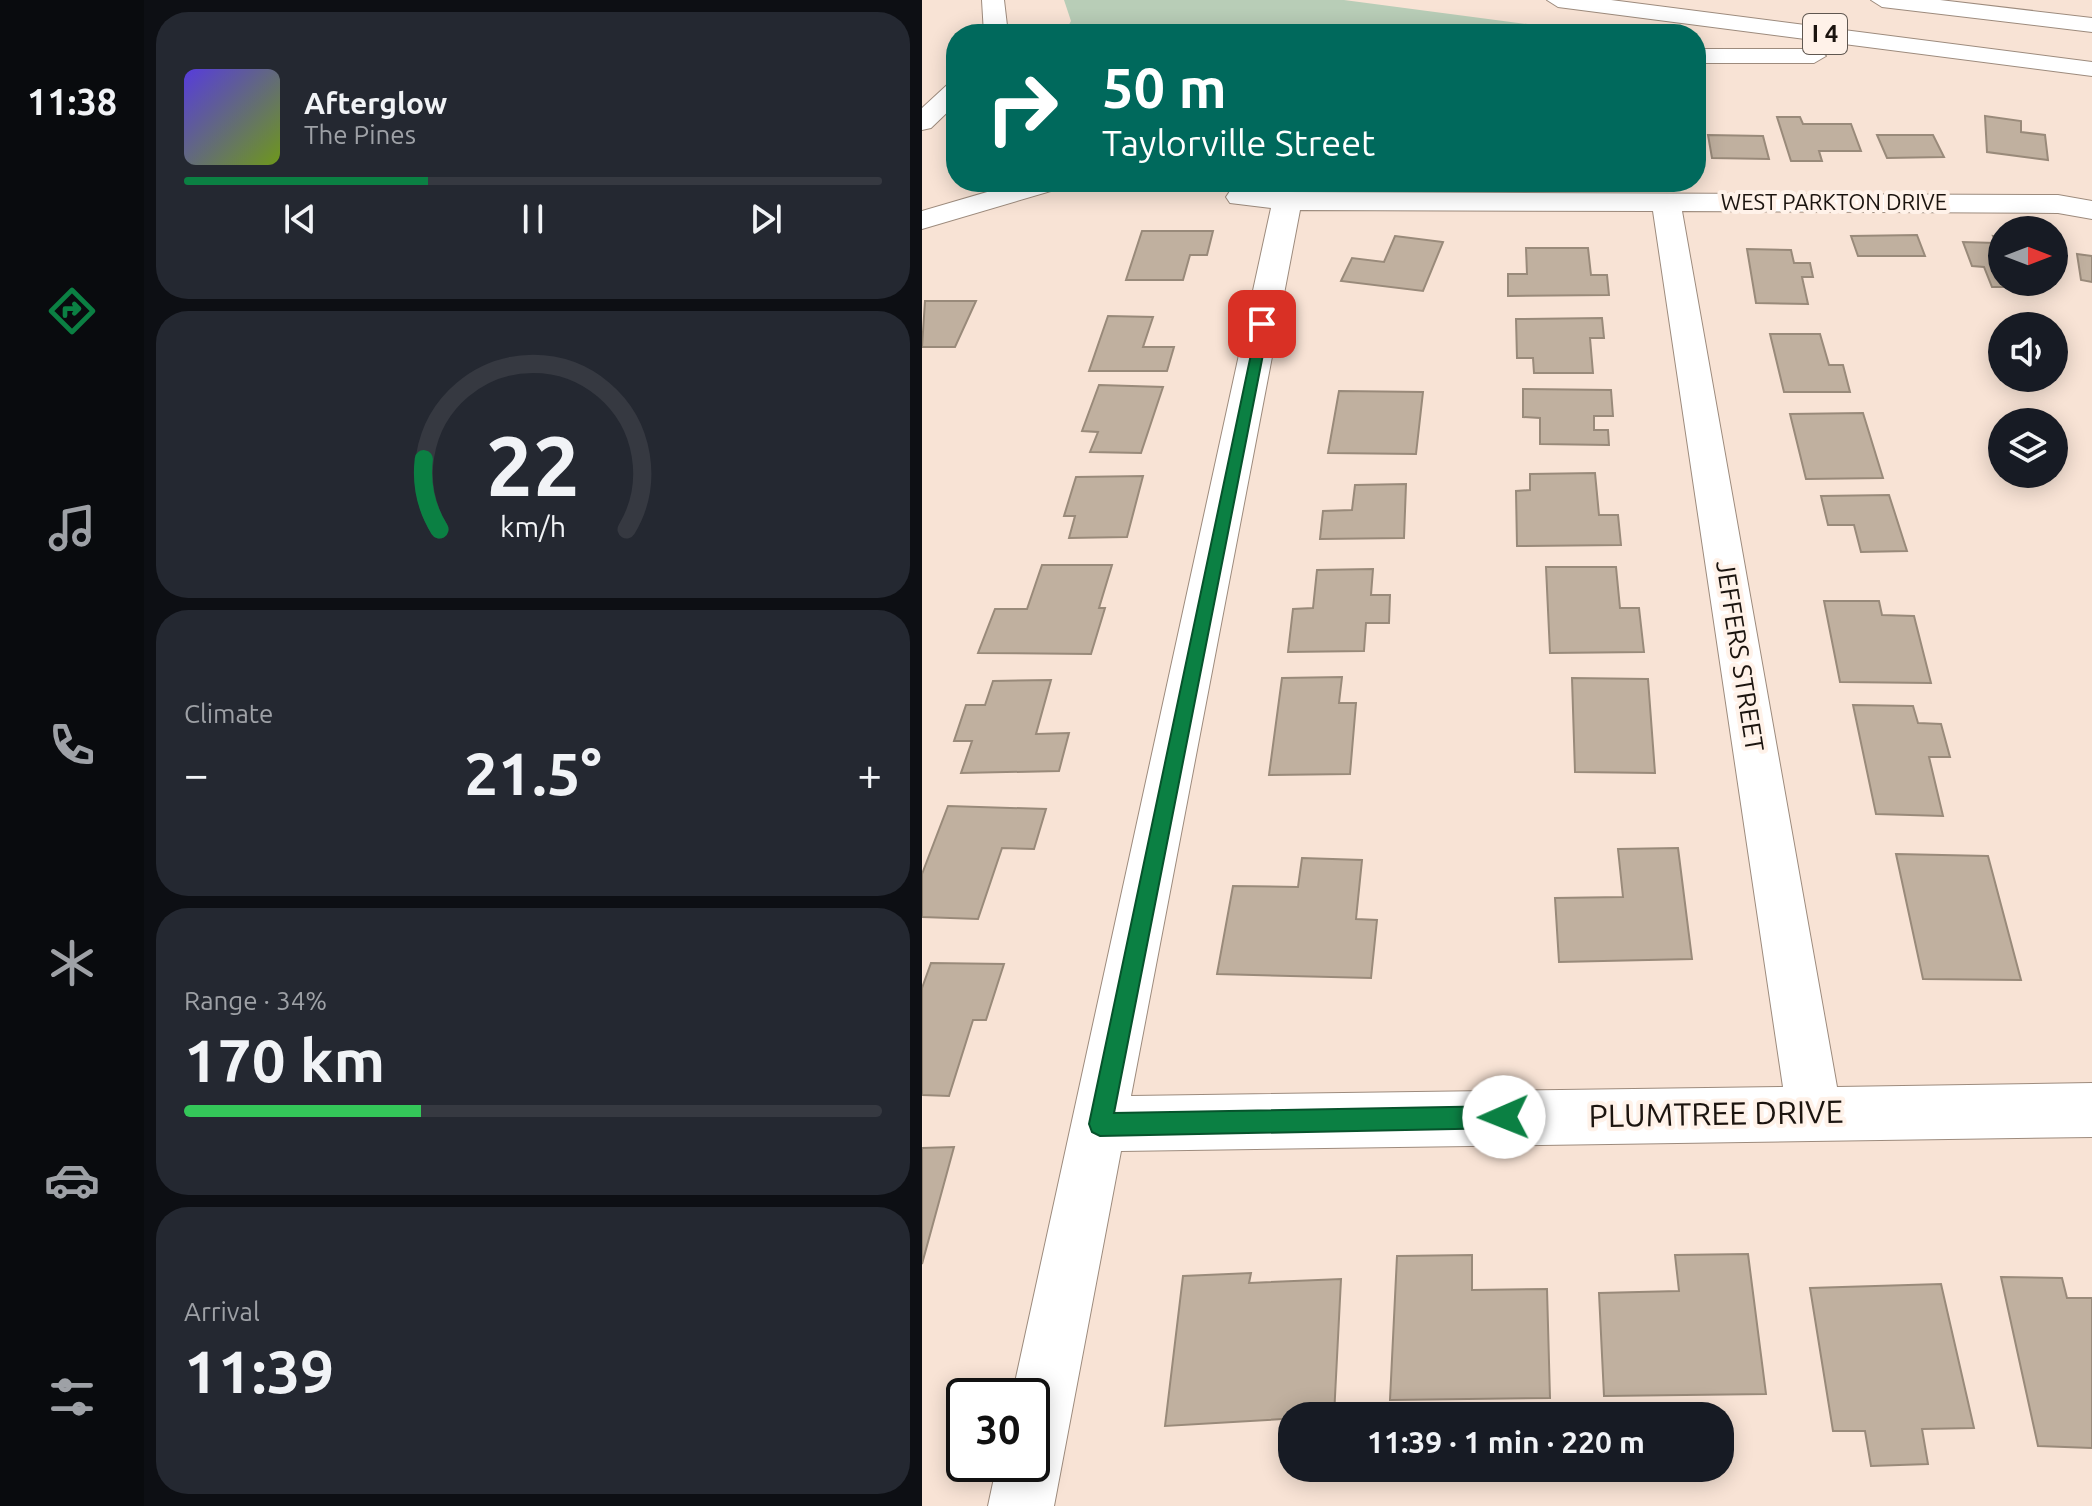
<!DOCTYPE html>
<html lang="en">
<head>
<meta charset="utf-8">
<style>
	:root { --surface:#171b24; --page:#242831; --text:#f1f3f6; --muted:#9ea1a6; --line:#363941; --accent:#0b8043 }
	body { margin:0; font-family:Ubuntu,sans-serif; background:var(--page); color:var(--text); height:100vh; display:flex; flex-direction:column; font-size:30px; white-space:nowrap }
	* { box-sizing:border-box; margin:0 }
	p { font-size:26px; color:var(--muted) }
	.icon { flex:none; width:44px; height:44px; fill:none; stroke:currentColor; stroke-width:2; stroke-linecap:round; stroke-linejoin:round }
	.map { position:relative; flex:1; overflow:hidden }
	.panel { display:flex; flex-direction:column; gap:12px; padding:12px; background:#0d0f14; width:778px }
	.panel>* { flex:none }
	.banner { position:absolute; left:24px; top:24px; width:760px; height:168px; border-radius:32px; box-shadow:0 4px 20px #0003; background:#00695c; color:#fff; overflow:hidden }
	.needle { width:52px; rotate:90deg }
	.fabs { position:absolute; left:1066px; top:216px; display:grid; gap:16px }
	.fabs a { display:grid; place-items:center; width:80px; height:80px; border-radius:50%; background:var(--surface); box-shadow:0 4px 20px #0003; font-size:40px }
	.speed { position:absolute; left:24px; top:1378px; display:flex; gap:16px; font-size:40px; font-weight:700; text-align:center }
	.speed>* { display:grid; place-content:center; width:104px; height:104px; border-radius:50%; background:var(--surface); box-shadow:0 4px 20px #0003; line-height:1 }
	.speed .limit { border:4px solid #111; border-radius:12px; background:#fff; color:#111 }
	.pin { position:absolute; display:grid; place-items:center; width:68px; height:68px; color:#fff; margin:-34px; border-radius:16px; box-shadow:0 4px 12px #0006 }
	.me { position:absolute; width:88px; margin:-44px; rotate:269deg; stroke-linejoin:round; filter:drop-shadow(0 0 6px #0008) }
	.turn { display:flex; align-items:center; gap:28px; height:168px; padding:0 24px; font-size:36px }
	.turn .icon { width:104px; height:104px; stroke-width:2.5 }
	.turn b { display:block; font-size:56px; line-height:68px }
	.big { font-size:60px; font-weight:700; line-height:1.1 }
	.panel .widget { flex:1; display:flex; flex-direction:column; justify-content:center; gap:12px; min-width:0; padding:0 28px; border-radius:32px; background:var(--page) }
	.panel .dial { align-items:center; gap:0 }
	.dial svg { height:208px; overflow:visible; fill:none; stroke:var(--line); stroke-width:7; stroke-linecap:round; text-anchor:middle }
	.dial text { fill:var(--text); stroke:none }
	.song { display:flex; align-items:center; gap:24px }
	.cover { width:96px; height:96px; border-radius:12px; background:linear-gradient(135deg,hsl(250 70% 55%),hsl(80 70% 35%)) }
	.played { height:8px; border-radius:4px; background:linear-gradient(90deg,var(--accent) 35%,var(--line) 35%) }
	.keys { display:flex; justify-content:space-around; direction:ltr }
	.heat { display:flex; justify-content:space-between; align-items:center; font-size:44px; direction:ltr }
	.charge { height:12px; border-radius:6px; background:linear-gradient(90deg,#34c759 34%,var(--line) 0) }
	.trip { position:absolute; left:356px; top:1402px; width:456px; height:80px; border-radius:32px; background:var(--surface); box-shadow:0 4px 20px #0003; font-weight:700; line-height:80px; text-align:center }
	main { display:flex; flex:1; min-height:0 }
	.dock { display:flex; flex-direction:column; width:144px; justify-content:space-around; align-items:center; background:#090b0e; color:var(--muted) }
	.dock .icon { width:56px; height:56px }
	.dock .selected { color:var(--accent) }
	.dock b { font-size:36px; color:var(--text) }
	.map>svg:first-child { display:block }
	.green { fill:#b8cdb7 }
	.building { fill:#c0b09f; stroke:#998a7a; stroke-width:2 }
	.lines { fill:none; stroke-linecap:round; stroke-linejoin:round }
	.minor-casing { stroke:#9d8b7d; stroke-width:2 }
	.highway-casing { stroke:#9d8b7d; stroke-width:2 }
	.minor { fill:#fff; fill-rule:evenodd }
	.highway { fill:#fff; fill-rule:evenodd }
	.route { fill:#0b8043; stroke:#07532c; stroke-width:2 }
	.labels { text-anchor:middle; stroke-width:8; stroke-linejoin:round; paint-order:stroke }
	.far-street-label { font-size:22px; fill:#1b140f; stroke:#fff2e9 }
	.shield { fill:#fff2e9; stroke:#5f5750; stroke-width:2 }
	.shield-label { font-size:24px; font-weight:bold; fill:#1b140f }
	.street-label { font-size:26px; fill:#1b140f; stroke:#fff2e9 }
	.near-street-label { font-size:32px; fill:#1b140f; stroke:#fff2e9 }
</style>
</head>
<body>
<main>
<nav class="dock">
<b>11:38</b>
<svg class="icon selected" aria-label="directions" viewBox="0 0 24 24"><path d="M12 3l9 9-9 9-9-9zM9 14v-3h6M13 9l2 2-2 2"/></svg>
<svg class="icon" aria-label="music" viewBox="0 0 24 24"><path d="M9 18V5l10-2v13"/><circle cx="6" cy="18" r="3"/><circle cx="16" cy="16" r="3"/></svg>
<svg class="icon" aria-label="phone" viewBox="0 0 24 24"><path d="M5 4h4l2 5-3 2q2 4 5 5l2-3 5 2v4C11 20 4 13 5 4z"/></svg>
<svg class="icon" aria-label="climate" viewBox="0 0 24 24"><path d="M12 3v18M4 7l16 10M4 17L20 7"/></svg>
<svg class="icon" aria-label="car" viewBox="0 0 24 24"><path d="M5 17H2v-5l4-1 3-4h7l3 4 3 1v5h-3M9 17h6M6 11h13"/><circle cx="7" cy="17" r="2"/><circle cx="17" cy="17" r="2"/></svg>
<svg class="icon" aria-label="filters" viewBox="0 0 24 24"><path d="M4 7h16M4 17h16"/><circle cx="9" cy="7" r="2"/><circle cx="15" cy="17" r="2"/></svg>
</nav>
<section class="panel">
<div class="widget">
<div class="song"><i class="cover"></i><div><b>Afterglow</b><p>The Pines</p></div></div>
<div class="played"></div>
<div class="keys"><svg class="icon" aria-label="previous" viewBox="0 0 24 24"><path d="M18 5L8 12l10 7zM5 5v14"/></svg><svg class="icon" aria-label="pause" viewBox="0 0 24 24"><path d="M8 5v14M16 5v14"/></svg><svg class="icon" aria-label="next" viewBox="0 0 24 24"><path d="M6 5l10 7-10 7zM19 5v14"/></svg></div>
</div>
<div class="widget dial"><svg viewBox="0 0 100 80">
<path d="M14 69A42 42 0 1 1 86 69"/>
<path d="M14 69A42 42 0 0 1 8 42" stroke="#0b8043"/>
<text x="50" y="56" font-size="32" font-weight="700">22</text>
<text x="50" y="72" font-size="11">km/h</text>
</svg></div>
<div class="widget"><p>Climate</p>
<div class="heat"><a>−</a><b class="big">21.5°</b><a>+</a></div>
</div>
<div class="widget"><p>Range · 34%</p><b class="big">170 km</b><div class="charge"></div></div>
<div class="widget"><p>Arrival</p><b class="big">11:39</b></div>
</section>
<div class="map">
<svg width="1170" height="1506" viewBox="0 0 1170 1506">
	<rect width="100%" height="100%" fill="#f8e3d5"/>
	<!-- green -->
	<path class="green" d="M 142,0 L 422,0 L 643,29 L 619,34 L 142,34 L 149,21 Z"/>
	<!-- building -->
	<path class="building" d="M 1063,116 L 1099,121 L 1099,132 L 1123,135 L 1126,160 L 1065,152 Z
		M 855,117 L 878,117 L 881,124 L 929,124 L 939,151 L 897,151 L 900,161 L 869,161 Z
		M 786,135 L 841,136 L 847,159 L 790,158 Z
		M 955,135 L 1011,135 L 1022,157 L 965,158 Z
		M 220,231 L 291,231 L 285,255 L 268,255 L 261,280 L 204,280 Z
		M 995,235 L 1003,256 L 936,256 L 929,236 Z
		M 473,236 L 521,242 L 501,291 L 419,281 L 430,258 L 462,262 Z
		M 1071,236 L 1080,237 L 1080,282 L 1106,282 L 1108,287 L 1070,287 L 1062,267 L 1050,266 L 1041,242 L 1074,243 Z
		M 604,248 L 666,248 L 669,275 L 685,275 L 687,295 L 586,296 L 586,274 L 605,274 Z
		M 825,249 L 869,250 L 872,263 L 888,263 L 891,277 L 880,277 L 886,304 L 834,303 Z
		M 1155,254 L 1170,256 L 1170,282 L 1159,280 Z
		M 3,301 L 54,301 L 33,347 L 0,347 Z
		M 186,316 L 231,317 L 221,347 L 252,347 L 245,371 L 167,371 Z
		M 680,318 L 682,338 L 668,338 L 671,373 L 612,373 L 611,358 L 595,358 L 594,319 Z
		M 848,334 L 898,334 L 907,365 L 921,365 L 928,392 L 862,392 Z
		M 177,385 L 241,387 L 219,453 L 168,452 L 176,432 L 160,431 Z
		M 601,389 L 689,390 L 691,416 L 672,416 L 672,430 L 686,430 L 687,445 L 618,444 L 618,418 L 601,417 Z
		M 417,391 L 501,392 L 494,454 L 406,453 Z
		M 941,413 L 961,478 L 884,479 L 868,414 Z
		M 673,473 L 677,515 L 696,515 L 699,545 L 595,546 L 594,491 L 608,490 L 608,474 Z
		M 221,476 L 205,537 L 147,538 L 153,516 L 142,516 L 154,477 Z
		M 484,484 L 482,538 L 398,539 L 401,511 L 430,510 L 433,485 Z
		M 967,495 L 985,551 L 939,552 L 932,525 L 906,525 L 899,496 Z
		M 120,565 L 190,565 L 177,608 L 183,608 L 169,654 L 56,653 L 73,609 L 105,609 Z
		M 624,567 L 694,567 L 698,608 L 717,608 L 722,652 L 628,653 Z
		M 451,569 L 449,595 L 468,595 L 467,623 L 444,623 L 442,651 L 366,652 L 371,609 L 391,608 L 395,570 Z
		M 902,601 L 957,601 L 960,615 L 992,616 L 1009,683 L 918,682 Z
		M 420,677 L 417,703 L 434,703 L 428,774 L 347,775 L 360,678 Z
		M 650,678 L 726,679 L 733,773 L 653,772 Z
		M 129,680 L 114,734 L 147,733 L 137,771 L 39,773 L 50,741 L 32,741 L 44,705 L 63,705 L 71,681 Z
		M 931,705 L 991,706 L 996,723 L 1019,724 L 1028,757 L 1007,757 L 1021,816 L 954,814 Z
		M 26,806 L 124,809 L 112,849 L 80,848 L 56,919 L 0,917 L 0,874 Z
		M 756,848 L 770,959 L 637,962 L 633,898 L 701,897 L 696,849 Z
		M 974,854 L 1066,856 L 1099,980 L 1001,979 Z
		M 380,858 L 440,860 L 434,919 L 455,920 L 449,978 L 295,974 L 311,886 L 376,887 Z
		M 9,963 L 82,964 L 64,1020 L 51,1020 L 27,1096 L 0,1095 L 0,988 Z
		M 32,1147 L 0,1264 L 0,1148 Z
		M 826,1254 L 844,1394 L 682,1396 L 677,1293 L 757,1291 L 753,1255 Z
		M 550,1255 L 550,1290 L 625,1289 L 628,1398 L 468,1400 L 475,1256 Z
		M 329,1273 L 327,1283 L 419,1279 L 412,1416 L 243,1426 L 261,1276 Z
		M 1079,1277 L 1140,1278 L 1145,1298 L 1170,1298 L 1170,1448 L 1116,1446 Z
		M 1019,1284 L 1052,1428 L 1000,1429 L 1006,1464 L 949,1466 L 943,1431 L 911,1431 L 888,1288 Z"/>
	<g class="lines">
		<!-- minor casing -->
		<g class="minor-casing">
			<path id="minor" d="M 318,188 L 365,192 L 1136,195 L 1170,201 L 1170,219 L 1136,213 L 760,211 L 915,1087 L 1170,1083 L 1170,1137 L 199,1151 L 132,1506 L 66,1506 L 75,1464 L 110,1464 L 110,1396 L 90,1396 L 349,208 L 308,203 L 304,197 L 308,191 ZM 378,210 L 731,211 L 861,1087 L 209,1096 Z"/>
		</g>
		<!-- highway casing -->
		<g class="highway-casing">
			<path id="highway" d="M 60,0 L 82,0 L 86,34 L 62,34 Z
				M 625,0 L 689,0 L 1170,62 L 1170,76 L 636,7 Z
				M 949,0 L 1018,0 L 1170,18 L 1170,32 L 960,7 Z
				M 774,49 L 892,49 L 904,56 L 892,63 L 774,63 Z
				M 34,82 L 34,104 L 9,128 L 0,130 L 0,108 L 25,85 Z
				M 99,182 L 143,182 L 139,188 L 0,229 L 0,211 Z"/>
		</g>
		<!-- minor -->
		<use href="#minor" class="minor"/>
		<!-- highway -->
		<use href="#highway" class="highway"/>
	</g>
	<!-- route -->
	<path class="route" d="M 336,321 L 347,324 L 192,1113 L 582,1106 L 590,1109 L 593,1117 L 590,1125 L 582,1128 L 178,1136 L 170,1132 L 167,1124 Z"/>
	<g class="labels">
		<!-- far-street labels -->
		<g class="far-street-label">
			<text x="912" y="210">WEST PARKTON DRIVE</text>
		</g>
		<!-- shield labels -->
		<rect class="shield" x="881" y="14" width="44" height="40" rx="6"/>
		<g class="shield-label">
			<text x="903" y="42">I 4</text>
		</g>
		<!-- street labels -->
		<g class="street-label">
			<text transform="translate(818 656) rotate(81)" y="9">JEFFERS STREET</text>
		</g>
		<!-- near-street labels -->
		<g class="near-street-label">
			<text transform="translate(794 1114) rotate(-1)" y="11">PLUMTREE DRIVE</text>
		</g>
	</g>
</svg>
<div class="fabs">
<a><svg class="needle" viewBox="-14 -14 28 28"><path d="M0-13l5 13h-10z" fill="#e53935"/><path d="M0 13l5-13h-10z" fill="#9ea1a6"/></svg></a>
<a><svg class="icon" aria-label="sound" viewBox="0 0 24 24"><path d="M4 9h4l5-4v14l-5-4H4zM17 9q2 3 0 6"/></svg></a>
<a><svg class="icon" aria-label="layers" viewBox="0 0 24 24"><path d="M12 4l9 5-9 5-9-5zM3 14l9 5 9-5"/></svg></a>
</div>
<div class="speed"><div class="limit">30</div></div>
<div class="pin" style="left:340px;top:324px;background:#d93025"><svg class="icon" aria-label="arrive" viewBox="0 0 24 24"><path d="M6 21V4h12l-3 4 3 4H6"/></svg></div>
<svg class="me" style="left:582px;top:1117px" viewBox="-20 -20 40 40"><circle r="19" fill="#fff"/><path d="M0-13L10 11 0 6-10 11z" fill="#0b8043"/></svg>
<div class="trip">11:39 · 1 min · 220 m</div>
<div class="banner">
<div class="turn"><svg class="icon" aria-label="right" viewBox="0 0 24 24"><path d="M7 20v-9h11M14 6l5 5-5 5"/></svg><div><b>50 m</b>Taylorville Street</div></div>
</div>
</div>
</main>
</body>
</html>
